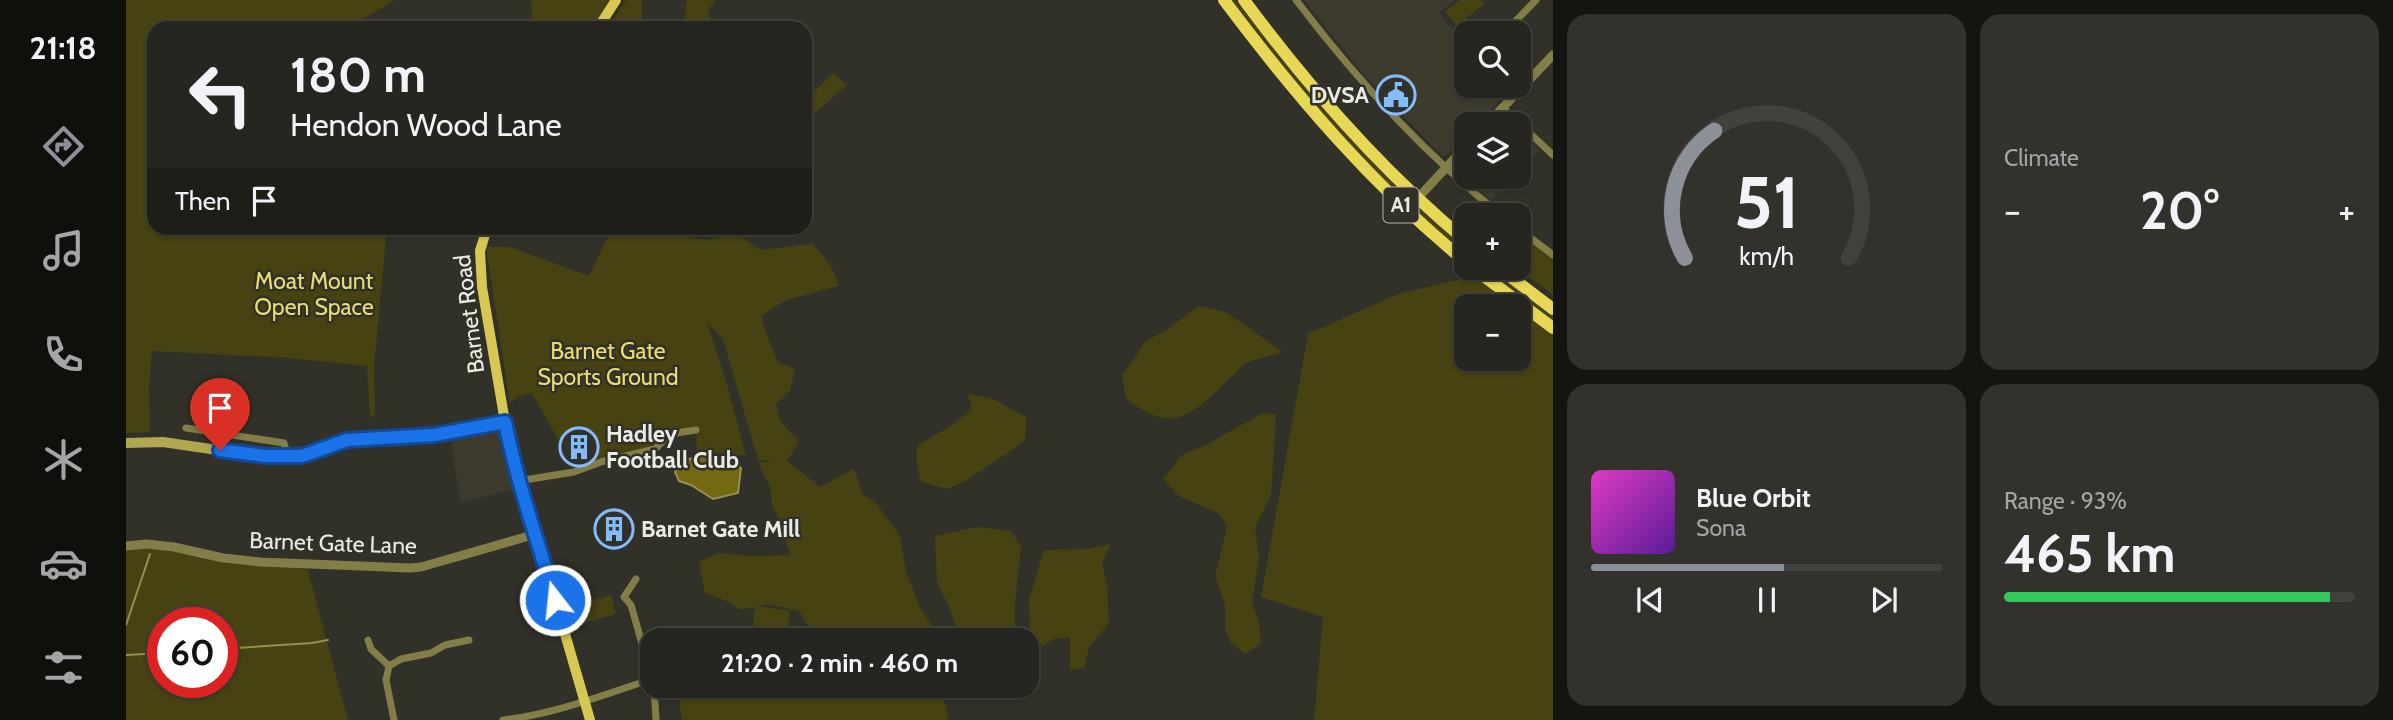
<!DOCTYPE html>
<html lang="en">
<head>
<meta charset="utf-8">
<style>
	:root { --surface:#26251f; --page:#32312c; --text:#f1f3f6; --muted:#a4a5a4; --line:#42423d; --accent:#8c9099 }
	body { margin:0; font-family:Cabin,sans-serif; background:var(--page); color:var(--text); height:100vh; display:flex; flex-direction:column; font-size:26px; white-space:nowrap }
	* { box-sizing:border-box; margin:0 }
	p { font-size:23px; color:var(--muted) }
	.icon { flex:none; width:38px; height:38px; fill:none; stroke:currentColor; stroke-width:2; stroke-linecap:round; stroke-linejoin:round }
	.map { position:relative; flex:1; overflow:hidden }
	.sheet { display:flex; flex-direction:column; gap:14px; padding:14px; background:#151411; width:840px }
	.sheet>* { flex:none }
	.banner { position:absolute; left:21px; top:21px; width:665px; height:214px; border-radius:21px; box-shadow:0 2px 5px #0004,0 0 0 2px var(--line); background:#26251f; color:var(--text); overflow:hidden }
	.buttons { position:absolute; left:1328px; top:21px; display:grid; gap:14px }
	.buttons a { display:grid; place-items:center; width:77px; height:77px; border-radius:14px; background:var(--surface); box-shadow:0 2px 5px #0004,0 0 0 2px var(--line); font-size:35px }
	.speed { position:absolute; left:21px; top:607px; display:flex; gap:14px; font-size:35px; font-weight:700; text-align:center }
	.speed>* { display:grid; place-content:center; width:91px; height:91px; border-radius:50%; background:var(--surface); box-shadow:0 2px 5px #0004,0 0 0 2px var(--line); line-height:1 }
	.speed .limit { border:10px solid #d22; background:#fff; color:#111 }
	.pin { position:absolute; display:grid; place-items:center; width:60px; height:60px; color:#fff; margin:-72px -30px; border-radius:50% 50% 50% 0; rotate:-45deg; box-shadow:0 0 7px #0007 }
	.pin .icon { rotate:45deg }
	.me { position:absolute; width:77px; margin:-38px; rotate:344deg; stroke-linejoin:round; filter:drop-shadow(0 0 5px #0008) }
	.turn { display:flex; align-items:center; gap:24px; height:147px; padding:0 28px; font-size:32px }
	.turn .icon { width:91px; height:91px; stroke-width:2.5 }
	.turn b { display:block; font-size:49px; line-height:60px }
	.then { display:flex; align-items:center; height:66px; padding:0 28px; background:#0003; gap:14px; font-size:26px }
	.big { font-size:52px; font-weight:800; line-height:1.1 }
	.sheet .card { flex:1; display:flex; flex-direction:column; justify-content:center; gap:10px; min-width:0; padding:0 24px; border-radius:21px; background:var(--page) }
	.sheet .dial { align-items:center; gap:0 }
	.dial svg { height:182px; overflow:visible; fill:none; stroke:var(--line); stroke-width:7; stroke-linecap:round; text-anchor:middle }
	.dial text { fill:var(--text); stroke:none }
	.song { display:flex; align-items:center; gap:21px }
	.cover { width:84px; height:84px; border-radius:10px; background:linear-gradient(135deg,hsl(310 70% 55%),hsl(270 70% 35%)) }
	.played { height:7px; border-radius:4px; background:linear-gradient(90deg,var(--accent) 55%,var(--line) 55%) }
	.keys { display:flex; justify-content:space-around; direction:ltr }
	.heat { display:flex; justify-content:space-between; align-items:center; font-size:38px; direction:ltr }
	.charge { height:10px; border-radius:5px; background:linear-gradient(90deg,#34c759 93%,var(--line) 0) }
	.sheet .tiles { flex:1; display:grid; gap:14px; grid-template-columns:repeat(2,1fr) }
	.trip { position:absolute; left:514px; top:628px; width:399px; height:70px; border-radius:21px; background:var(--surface); box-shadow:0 2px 5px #0004,0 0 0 2px var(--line); font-weight:800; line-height:70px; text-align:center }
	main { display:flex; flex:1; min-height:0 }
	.dock { display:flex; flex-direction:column; width:126px; justify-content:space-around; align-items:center; background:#0f0f0c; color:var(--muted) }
	.dock .icon { width:49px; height:49px }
	.dock .selected { color:var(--accent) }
	.dock b { font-size:32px; color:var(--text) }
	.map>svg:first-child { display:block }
	.built { fill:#3c3b2d }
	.green { fill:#474212; fill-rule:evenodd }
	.water { fill:#726910; stroke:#969050; stroke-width:2 }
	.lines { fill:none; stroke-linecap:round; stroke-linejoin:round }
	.stream { stroke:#969050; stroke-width:2 }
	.minor { stroke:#837d48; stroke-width:7 }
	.tertiary { stroke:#837d48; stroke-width:9 }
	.secondary { stroke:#b1a750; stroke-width:10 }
	.primary { stroke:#d6c853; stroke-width:10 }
	.trunk { stroke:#e6d754; stroke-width:12 }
	.route-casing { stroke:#114b97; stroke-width:18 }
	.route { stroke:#1a73e8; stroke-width:12 }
	.labels { text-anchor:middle; stroke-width:5; stroke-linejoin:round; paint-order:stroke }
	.shield { fill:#323129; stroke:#b4b3ad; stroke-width:2 }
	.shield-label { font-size:21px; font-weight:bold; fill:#ebebe6 }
	.poi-label { font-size:23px; font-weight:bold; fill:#ebebe6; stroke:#323129; text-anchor:start }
	.park-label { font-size:23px; fill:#eade70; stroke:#323129 }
	.street-label { font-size:23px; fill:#ebebe6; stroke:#323129 }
</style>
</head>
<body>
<main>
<nav class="dock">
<b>21:18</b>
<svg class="icon selected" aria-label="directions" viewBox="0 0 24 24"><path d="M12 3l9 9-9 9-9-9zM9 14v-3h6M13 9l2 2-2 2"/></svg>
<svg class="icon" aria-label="music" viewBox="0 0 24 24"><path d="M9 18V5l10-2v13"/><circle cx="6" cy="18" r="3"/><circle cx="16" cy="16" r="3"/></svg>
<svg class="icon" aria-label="phone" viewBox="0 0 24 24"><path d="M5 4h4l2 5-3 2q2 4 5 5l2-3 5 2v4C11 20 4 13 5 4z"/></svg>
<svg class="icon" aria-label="climate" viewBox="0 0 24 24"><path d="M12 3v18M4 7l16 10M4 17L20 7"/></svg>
<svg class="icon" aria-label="car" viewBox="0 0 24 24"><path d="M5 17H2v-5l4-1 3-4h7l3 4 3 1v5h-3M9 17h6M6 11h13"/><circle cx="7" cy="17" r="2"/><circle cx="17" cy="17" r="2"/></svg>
<svg class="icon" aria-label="filters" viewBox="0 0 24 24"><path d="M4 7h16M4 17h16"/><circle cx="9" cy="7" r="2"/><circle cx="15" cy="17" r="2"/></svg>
</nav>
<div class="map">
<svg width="1427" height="720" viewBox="0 0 1427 720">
	<rect width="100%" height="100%" fill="#323129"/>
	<!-- built -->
	<path class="built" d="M 1178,0 L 1329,0 L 1313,13 L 1337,42 L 1327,52 L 1340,65 L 1340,86 L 1361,86 L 1375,99 L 1350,124 L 1340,124 L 1340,134 L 1320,155 L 1316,156 L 1240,77 Z
		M 1393,131 L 1413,150 L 1393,171 Z
		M 1341,177 L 1387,177 L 1365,200 Z
		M 356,431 L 370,432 L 376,437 L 388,489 L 334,503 L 325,436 Z"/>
	<!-- green -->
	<path class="green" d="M 0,0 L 269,0 L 239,18 L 247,28 L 28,28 L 28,228 L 261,228 L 248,366 L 249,416 L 244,417 L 241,366 L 164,358 L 26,351 L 23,388 L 24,432 L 0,433 Z
		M 405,0 L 484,0 L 466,28 L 402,28 L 406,14 Z
		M 500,0 L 516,0 L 516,28 L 482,28 Z
		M 561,0 L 590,0 L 582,10 L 586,28 L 560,28 L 558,25 Z
		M 1106,0 L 1110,0 C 1179,91 1252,177 1340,249 L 1340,254 C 1251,180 1175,93 1106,0 Z
		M 1334,0 L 1355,0 L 1358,4 L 1331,26 L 1319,12 Z
		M 708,73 L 721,85 L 679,122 L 679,99 Z
		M 486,228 L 534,228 L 550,235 L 579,240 L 612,234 L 634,250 L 686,244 C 699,257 708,268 713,286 L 660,300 L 635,316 C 638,333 647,346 652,363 L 669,368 L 664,391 L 650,404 L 655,422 L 673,442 L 661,461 L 694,487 L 728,469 L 736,493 L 750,503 L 774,536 L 780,571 L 794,608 L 812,634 L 810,640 L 704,640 L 688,635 L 673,611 L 641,604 L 631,606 L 664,611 L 662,629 L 627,625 L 629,607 L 614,610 L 601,601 L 579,593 L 573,562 L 592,553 L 624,556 L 664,555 L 655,524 L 646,504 L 644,487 L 632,463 L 649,461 L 632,460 L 597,339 L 581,322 L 603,391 L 620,456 L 571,451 L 570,431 L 544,435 L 529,449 L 467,465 L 466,441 L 440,441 L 438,450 L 406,393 L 393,396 L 384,403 L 360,247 L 384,247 L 463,276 Z
		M 1393,233 L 1427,258 L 1427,295 L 1391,268 L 1393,268 Z
		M 1357,268 L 1363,268 L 1427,316 L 1427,321 Z
		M 1348,276 L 1388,306 L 1340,306 L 1340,359 L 1393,359 L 1393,310 L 1427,335 L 1427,720 L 1188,720 L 1197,617 L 1135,597 L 1182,334 L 1272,294 Z
		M 1072,306 L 1100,312 L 1157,352 C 1146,356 1132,358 1121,363 C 1113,367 1107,376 1101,381 C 1064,417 1045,435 1000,398 L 996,376 L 1020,341 L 1041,330 Z
		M 842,394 L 865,398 L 900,417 L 899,441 L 841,480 L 822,489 L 795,482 L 791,465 L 791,446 L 828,424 L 846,409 Z
		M 1137,413 L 1150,414 L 1145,496 L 1129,527 L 1133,557 L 1126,603 L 1133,621 L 1135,643 L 1119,654 L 1105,643 L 1099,630 L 1099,604 L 1089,577 L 1101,526 L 1092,513 L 1053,496 L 1037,479 L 1056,455 L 1082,444 Z
		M 851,527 L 885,531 L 895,547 L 889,603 L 889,640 L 834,640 L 824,609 L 811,583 L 809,536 Z
		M 985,544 L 976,563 L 981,585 L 983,623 L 963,647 L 958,668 L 944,670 L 944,637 L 927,639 L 917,646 L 904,634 L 903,599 L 918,550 L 962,549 Z
		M 15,548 L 47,550 L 99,564 L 181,567 L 222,720 L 0,720 L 0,550 ZM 37,623 L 96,623 L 96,682 L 37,682 Z
		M 485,595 L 490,614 L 454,624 L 449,605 Z
		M 551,686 L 816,686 L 822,720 L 556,720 Z"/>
	<!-- water -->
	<path class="water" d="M 572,456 L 601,460 L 615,468 L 612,493 L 587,499 L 565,485 L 553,481 L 549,472 L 555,462 Z"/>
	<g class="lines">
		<!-- stream -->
		<path class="stream" d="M 0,625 L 24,554
			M 96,649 L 186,643 L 202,640
			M 0,655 L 37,653"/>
		<!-- minor -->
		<path class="minor" d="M 1170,0 C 1230,79 1297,153 1375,215
			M 1378,33 L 1410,0
			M 1377,108 L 1427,155
			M 1393,229 L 1427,255
			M 60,428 L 158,443 L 162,457
			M 392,481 L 448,472 L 475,462 L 529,449 L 544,434 L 570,430
			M 510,579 L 498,597 L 505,605 L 527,682
			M 242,640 L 245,649 L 263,666
			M 528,686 L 530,720
			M 268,720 L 260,680 L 263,666 L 275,659 L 305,653 L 319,645 L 343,640
			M 377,720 C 429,714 477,695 526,679"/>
		<!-- tertiary -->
		<path class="tertiary" d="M 1361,124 L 1427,55
			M 1292,198 L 1340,146
			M 0,546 L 21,544 L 48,547 L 97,558 L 134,562 L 284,568 L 295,567 L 410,534"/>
		<!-- secondary -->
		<path class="secondary" d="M 0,443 L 37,442 L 105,452 L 162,457 L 176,456 L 221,440 L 308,435 L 379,422"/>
		<!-- primary -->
		<path class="primary" d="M 472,28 L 490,0
			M 361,228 L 354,251 L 356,287 L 379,422 L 395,494 L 410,534 L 464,720"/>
		<!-- trunk -->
		<path class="trunk" d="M 1098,0 C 1170,96 1247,186 1340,262
			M 1118,0 C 1183,88 1256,171 1340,241
			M 1347,268 L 1427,328
			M 1373,268 L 1427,309"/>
	</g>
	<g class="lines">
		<!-- route casing -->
		<g class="route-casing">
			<path id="route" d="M 94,450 L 139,456 L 176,456 L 221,440 L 308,435 L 379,422 C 391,483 412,541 429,600"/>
		</g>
		<!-- route -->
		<use href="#route" class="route"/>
	</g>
	<!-- icons -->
	<defs>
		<g id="civic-ring" transform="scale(2.0125)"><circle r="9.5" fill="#323129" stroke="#84bbfb" stroke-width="1.5"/><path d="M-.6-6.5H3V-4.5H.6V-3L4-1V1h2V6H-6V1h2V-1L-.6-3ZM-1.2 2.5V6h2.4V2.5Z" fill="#84bbfb"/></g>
		<g id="building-ring" transform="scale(2.0125)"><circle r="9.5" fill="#323129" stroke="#84bbfb" stroke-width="1.5"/><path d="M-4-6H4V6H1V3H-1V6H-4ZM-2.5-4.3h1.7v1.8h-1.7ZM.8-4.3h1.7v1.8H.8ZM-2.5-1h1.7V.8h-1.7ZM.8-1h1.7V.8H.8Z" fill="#84bbfb"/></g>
	</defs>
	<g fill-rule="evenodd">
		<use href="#civic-ring" x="1270" y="95"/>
		<use href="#building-ring" x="453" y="447"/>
		<use href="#building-ring" x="488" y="529"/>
	</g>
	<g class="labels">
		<!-- shield labels -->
		<rect class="shield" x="1257.5" y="187.5" width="35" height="35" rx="5"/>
		<g class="shield-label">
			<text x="1275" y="212">A1</text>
		</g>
		<!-- poi labels -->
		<g class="poi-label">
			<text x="1243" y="103" text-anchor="end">DVSA</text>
			<text x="480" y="442">Hadley<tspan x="480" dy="26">Football Club</tspan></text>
			<text x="515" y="537">Barnet Gate Mill</text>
		</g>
		<!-- park labels -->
		<g class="park-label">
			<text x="188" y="289">Moat Mount<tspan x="188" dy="26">Open Space</tspan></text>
			<text x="482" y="359">Barnet Gate<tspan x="482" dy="26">Sports Ground</tspan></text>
		</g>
		<!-- street labels -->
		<g class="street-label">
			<text transform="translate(343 314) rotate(-97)" y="8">Barnet Road</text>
			<text transform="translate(207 543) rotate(2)" y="8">Barnet Gate Lane</text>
		</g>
	</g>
</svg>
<div class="buttons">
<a><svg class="icon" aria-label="search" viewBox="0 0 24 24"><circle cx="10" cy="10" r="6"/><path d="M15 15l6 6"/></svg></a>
<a><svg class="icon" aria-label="layers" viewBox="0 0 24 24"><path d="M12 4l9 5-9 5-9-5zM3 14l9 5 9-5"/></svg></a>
<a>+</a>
<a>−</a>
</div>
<div class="speed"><div class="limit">60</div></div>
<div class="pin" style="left:94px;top:450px;background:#d93025"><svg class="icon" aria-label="arrive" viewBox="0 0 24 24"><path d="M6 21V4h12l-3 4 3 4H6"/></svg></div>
<svg class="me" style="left:429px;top:600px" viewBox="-20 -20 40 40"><circle r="17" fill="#1a73e8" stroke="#fff" stroke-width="3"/><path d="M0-11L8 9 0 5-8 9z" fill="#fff"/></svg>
<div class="trip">21:20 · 2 min · 460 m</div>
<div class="banner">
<div class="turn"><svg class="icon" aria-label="left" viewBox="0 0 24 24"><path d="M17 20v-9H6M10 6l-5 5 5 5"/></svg><div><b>180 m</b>Hendon Wood Lane</div></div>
<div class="then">Then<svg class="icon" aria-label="arrive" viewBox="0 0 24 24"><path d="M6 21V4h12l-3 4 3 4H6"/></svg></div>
</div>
</div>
<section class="sheet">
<div class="tiles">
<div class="card dial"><svg viewBox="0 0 100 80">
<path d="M14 69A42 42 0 1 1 86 69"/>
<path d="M14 69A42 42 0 0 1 27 13" stroke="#8c9099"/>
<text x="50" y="56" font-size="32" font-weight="700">51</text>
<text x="50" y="72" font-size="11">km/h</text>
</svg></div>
<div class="card"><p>Climate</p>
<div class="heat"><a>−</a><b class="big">20°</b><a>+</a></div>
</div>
<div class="card">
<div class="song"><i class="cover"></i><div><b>Blue Orbit</b><p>Sona</p></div></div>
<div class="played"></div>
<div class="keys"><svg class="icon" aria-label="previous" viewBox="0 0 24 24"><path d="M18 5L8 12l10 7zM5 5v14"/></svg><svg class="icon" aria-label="pause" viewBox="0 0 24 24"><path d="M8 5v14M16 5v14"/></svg><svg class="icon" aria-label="next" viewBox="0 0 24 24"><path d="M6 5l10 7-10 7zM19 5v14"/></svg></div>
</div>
<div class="card"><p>Range · 93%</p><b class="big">465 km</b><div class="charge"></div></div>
</div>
</section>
</main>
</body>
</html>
